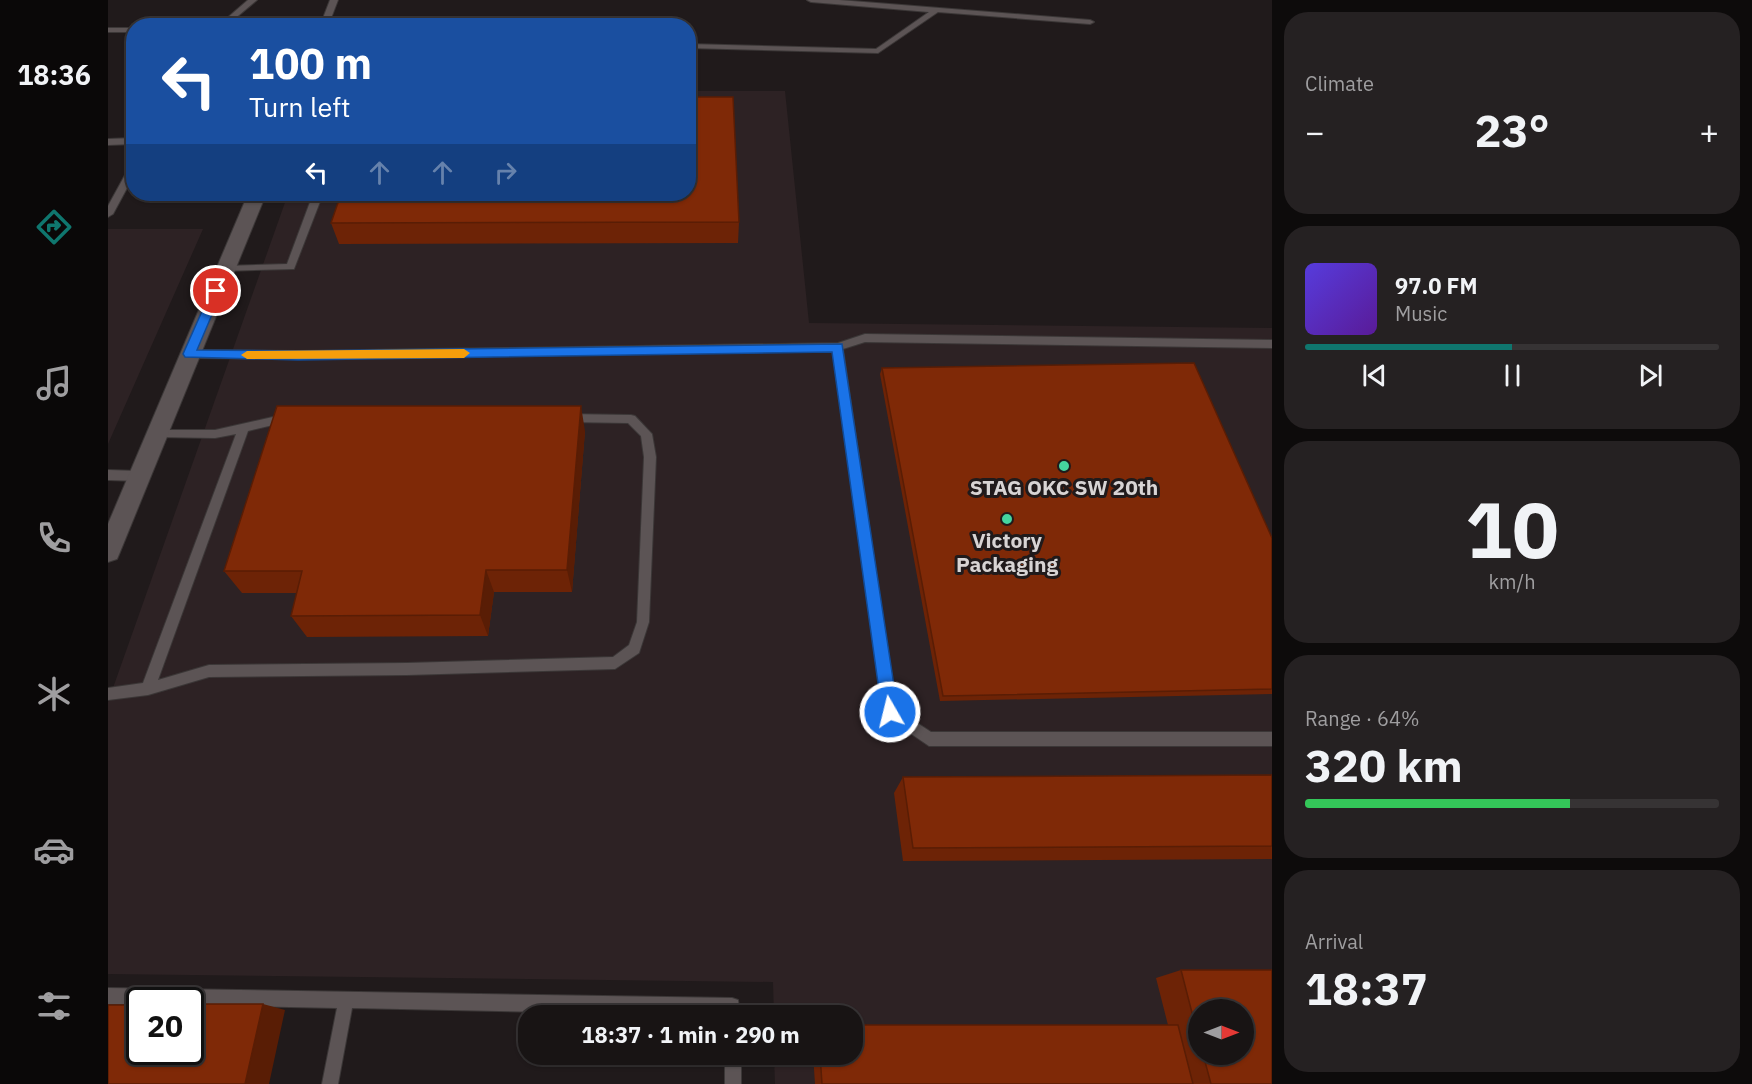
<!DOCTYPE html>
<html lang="en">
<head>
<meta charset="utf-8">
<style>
	:root { --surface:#181414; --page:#252122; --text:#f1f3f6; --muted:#9f9ea0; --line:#363334; --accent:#0f766e }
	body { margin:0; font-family:"IBM Plex Sans",sans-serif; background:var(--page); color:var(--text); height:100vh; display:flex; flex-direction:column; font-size:22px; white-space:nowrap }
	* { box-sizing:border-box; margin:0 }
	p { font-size:20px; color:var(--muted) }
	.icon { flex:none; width:33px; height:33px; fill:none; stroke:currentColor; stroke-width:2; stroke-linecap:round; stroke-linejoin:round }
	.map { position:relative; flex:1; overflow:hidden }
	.sheet { display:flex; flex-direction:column; gap:12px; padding:12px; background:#0d0b0b; width:480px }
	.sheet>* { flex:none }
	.guide { position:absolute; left:18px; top:18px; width:570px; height:183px; border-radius:24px; box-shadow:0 2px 4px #0004,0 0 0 2px var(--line); background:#1a4fa0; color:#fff; overflow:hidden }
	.needle { width:39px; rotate:90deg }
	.fabs { position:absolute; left:1080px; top:999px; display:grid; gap:12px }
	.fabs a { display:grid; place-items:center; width:66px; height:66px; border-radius:50%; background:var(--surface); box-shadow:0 2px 4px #0004,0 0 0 2px var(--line); font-size:30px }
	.speed { position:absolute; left:18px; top:987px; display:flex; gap:12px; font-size:30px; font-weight:700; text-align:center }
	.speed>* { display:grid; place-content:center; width:78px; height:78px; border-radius:50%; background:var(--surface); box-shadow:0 2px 4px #0004,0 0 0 2px var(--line); line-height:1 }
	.speed .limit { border:3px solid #111; border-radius:9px; background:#fff; color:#111 }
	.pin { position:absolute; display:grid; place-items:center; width:51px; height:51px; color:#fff; margin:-26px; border:3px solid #fff; border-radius:50%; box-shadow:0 2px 6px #0007 }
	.me { position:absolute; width:66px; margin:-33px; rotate:352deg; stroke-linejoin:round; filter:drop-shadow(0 0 4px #0008) }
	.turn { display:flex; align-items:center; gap:21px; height:126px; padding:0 24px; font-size:27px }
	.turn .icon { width:78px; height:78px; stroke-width:2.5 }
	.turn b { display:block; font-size:42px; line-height:51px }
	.lanes { display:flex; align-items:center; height:57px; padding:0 24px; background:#0003; justify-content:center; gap:30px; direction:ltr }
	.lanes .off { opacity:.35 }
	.big { font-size:45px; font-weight:700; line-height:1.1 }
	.sheet .tile { flex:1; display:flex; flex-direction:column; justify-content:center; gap:9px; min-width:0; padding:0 21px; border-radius:24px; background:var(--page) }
	.sheet .dial { align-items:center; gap:0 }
	.dial b { font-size:78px; line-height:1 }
	.song { display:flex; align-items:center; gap:18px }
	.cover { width:72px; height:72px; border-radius:9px; background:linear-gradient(135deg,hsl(250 70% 55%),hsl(270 70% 35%)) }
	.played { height:6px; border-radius:3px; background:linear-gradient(90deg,var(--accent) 50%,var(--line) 50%) }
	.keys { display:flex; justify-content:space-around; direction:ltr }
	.heat { display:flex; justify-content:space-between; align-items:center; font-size:33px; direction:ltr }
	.charge { height:9px; border-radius:4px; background:linear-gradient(90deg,#34c759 64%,var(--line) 0) }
	.trip { position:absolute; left:410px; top:1005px; width:345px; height:60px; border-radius:24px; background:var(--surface); box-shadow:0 2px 4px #0004,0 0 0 2px var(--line); font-weight:700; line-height:60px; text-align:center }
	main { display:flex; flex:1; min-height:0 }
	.dock { display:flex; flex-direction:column; width:108px; justify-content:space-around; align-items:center; background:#0a0808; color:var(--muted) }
	.dock .icon { width:42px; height:42px }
	.dock .on { color:var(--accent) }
	.dock b { font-size:27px; color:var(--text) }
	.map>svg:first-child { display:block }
	.built { fill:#2d2224; fill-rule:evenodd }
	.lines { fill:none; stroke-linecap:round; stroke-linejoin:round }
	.service-casing { stroke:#3b3737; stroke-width:2 }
	.minor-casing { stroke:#3b3737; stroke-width:2 }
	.service { fill:#5c5455; fill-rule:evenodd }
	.minor { fill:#5c5455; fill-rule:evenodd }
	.wall { fill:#6d2306; fill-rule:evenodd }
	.shaded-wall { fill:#591d05 }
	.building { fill:#7f2907; stroke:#591d05; stroke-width:1.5 }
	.route { fill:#1a73e8; stroke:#114b97; stroke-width:1.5 }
	.slow { fill:#f59e0b }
	.poi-dot { fill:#45d49f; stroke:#201a1b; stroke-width:2 }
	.labels { text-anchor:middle; stroke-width:6; stroke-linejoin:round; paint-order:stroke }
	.poi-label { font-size:21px; font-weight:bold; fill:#d8d4d4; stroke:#201a1b }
</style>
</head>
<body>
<main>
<nav class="dock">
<b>18:36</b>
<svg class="icon on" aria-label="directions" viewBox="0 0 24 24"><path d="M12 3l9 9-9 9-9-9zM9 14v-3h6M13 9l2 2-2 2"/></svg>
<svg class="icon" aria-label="music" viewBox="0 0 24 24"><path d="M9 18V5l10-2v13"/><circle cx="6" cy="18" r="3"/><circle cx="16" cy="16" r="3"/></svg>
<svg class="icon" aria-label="phone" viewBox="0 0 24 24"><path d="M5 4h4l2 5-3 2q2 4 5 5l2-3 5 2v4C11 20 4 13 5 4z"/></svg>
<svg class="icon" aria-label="climate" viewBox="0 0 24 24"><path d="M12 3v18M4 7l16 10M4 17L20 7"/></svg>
<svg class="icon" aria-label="car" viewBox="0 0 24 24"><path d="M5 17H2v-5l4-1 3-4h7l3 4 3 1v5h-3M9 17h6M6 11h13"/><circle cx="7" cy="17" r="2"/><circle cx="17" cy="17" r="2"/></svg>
<svg class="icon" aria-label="filters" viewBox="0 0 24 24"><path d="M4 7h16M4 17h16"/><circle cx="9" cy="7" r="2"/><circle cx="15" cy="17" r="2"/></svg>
</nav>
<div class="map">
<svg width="1164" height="1084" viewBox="0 0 1164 1084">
	<rect width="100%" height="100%" fill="#201a1b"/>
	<!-- built -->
	<path class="built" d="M 581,91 L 677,91 L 701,323 L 1164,328 L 1164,1084 L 667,1084 L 666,1055 L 744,1054 L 744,1016 L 666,1015 L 665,982 L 0,974 L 0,702 L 180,194 L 580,194 ZM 1090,1010 L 1136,1010 L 1136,1054 L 1090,1054 Z
		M 0,229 L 95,229 L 0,444 Z"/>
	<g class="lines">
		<!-- service casing -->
		<g class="service-casing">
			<path id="service" d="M 140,0 L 149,0 L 118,26 L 110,26 Z
				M 222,0 L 230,0 L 220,26 L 212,26 Z
				M 699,0 L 731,0 L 982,20 L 986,22 L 982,24 L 830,12 L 770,53 L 580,48 L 580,44 L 768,49 L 821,12 L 703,2 Z
				M 0,28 L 26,28 L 26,32 L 0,32 Z
				M 26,138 L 26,144 L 0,145 L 0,139 Z
				M 26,163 L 26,175 L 5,214 L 0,217 L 0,206 L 22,166 Z
				M 205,194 L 215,194 L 186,269 L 114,271 L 114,267 L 117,266 L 179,264 Z
				M 757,334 L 1164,340 L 1164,348 L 757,342 L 735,349 L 788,709 L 823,732 L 1164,732 L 1164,746 L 821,746 L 777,716 L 725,351 L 190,359 L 81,358 L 76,354 L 81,350 L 190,351 L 730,343 Z
				M 178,414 L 182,415 L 183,418 L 182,421 L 140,431 L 50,680 L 101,665 L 299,663 L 505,657 L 521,645 L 529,622 L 536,457 L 533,436 L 520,423 L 459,422 L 454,418 L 459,414 L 523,415 L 527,416 L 544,434 L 548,457 L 541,622 L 531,653 L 507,669 L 299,675 L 101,677 L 40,695 L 0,700 L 0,688 L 35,683 L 128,434 L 107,438 L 48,437 L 44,436 L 42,433 L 44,430 L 107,430 Z
				M 0,470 L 30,471 L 36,476 L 30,481 L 0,480 Z
				M 0,988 L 624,998 L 630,1000 L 632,1016 L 244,1008 L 230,1084 L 214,1084 L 229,1008 L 82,1005 L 82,1000 L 32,1000 L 32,1004 L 0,1004 Z
				M 617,1054 L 633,1054 L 633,1084 L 617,1084 Z"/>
		</g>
		<!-- minor casing -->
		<g class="minor-casing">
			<path id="minor" d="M 140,194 L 158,194 L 12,552 L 9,559 L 0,562 L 0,524 Z"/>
		</g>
		<!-- service -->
		<use href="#service" class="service"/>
		<!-- minor -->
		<use href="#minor" class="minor"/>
	</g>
	<!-- wall -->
	<path class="wall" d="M 631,222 L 630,243 L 231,244 L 223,223 Z
		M 774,368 L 1164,538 L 1164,694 L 832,701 L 772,374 Z
		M 477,431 L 464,592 L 386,592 L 380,636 L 199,637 L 183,616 L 189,593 L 134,593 L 116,571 Z
		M 1164,775 L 1164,859 L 795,861 L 786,793 L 795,777 Z
		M 1073,970 L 1164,1084 L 707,1084 L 705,1054 L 744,1054 L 1060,1025 L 1048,978 ZM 1090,1010 L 1136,1054 L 1090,1054 Z"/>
	<!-- shaded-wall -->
	<path class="shaded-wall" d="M 473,406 L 477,431 L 464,592 L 459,570 Z
		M 378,570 L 386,592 L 380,636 L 372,615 Z
		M 155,1004 L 177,1010 L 161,1084 L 137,1084 Z"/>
	<!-- building -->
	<path class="building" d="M 580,97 L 625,97 L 631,222 L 223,223 L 233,194 L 580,194 Z
		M 1086,363 L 1164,538 L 1164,689 L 835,696 L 774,368 Z
		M 169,406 L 473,406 L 459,570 L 378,570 L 372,615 L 183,616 L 194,571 L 116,571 Z
		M 1164,775 L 1164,846 L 805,848 L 795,777 Z
		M 1073,970 L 1164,970 L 1164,1084 L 1103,1084 L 1095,1054 L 1136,1054 L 1136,1010 L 1090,1010 L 1090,1036 Z
		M 82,1004 L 155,1004 L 137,1084 L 0,1084 L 0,1005 L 32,1005 L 32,1052 L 82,1052 Z
		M 744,1025 L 1070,1025 L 1085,1084 L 714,1084 L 712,1054 L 744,1054 Z"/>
	<!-- route -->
	<path class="route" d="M 108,287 L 114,291 L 89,350 L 190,351 L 734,344 L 790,712 L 787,717 L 782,720 L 777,717 L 774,712 L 724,352 L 190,360 L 77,357 L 75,354 L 103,291 Z"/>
	<!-- slow -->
	<path class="slow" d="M 356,349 L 362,353 L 356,358 L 139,359 L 133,355 L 139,351 Z"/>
	<!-- markers -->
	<g class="poi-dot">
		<circle cx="956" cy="466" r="6"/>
		<circle cx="899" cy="519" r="6"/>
	</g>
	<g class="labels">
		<!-- poi labels -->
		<g class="poi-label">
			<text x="956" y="495">STAG OKC SW 20th</text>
			<text x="899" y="548">Victory<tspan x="899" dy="24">Packaging</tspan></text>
		</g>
	</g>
</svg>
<div class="fabs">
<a><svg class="needle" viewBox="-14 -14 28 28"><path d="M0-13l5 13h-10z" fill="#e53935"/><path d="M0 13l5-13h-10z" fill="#9f9ea0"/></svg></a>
</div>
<div class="speed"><div class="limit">20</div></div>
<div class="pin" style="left:108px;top:291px;background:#d93025"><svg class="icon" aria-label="arrive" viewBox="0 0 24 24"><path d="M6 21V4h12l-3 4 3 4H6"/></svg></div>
<svg class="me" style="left:782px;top:712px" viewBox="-20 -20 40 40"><circle r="17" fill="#1a73e8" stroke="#fff" stroke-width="3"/><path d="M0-11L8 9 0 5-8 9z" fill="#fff"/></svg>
<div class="trip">18:37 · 1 min · 290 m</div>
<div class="guide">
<div class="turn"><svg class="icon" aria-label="left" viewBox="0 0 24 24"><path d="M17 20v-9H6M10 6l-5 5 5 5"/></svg><div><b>100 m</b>Turn left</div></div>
<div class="lanes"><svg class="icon" aria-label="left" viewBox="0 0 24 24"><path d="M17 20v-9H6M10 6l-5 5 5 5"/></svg><svg class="icon off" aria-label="ahead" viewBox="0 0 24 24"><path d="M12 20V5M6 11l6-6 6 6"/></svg><svg class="icon off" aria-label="ahead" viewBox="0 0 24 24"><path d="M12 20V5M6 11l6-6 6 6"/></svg><svg class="icon off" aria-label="right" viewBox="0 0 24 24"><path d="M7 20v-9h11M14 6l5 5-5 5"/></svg></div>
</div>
</div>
<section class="sheet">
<div class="tile"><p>Climate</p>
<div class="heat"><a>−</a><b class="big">23°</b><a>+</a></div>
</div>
<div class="tile">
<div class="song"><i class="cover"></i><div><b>97.0 FM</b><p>Music</p></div></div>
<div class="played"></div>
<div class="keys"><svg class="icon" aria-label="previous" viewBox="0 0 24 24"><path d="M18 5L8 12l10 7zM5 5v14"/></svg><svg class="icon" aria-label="pause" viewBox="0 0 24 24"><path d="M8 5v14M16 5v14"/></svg><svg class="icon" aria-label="next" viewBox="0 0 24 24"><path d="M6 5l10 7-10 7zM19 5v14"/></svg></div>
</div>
<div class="tile dial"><b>10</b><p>km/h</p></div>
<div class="tile"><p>Range · 64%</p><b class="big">320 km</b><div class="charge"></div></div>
<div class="tile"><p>Arrival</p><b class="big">18:37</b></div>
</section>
</main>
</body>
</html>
